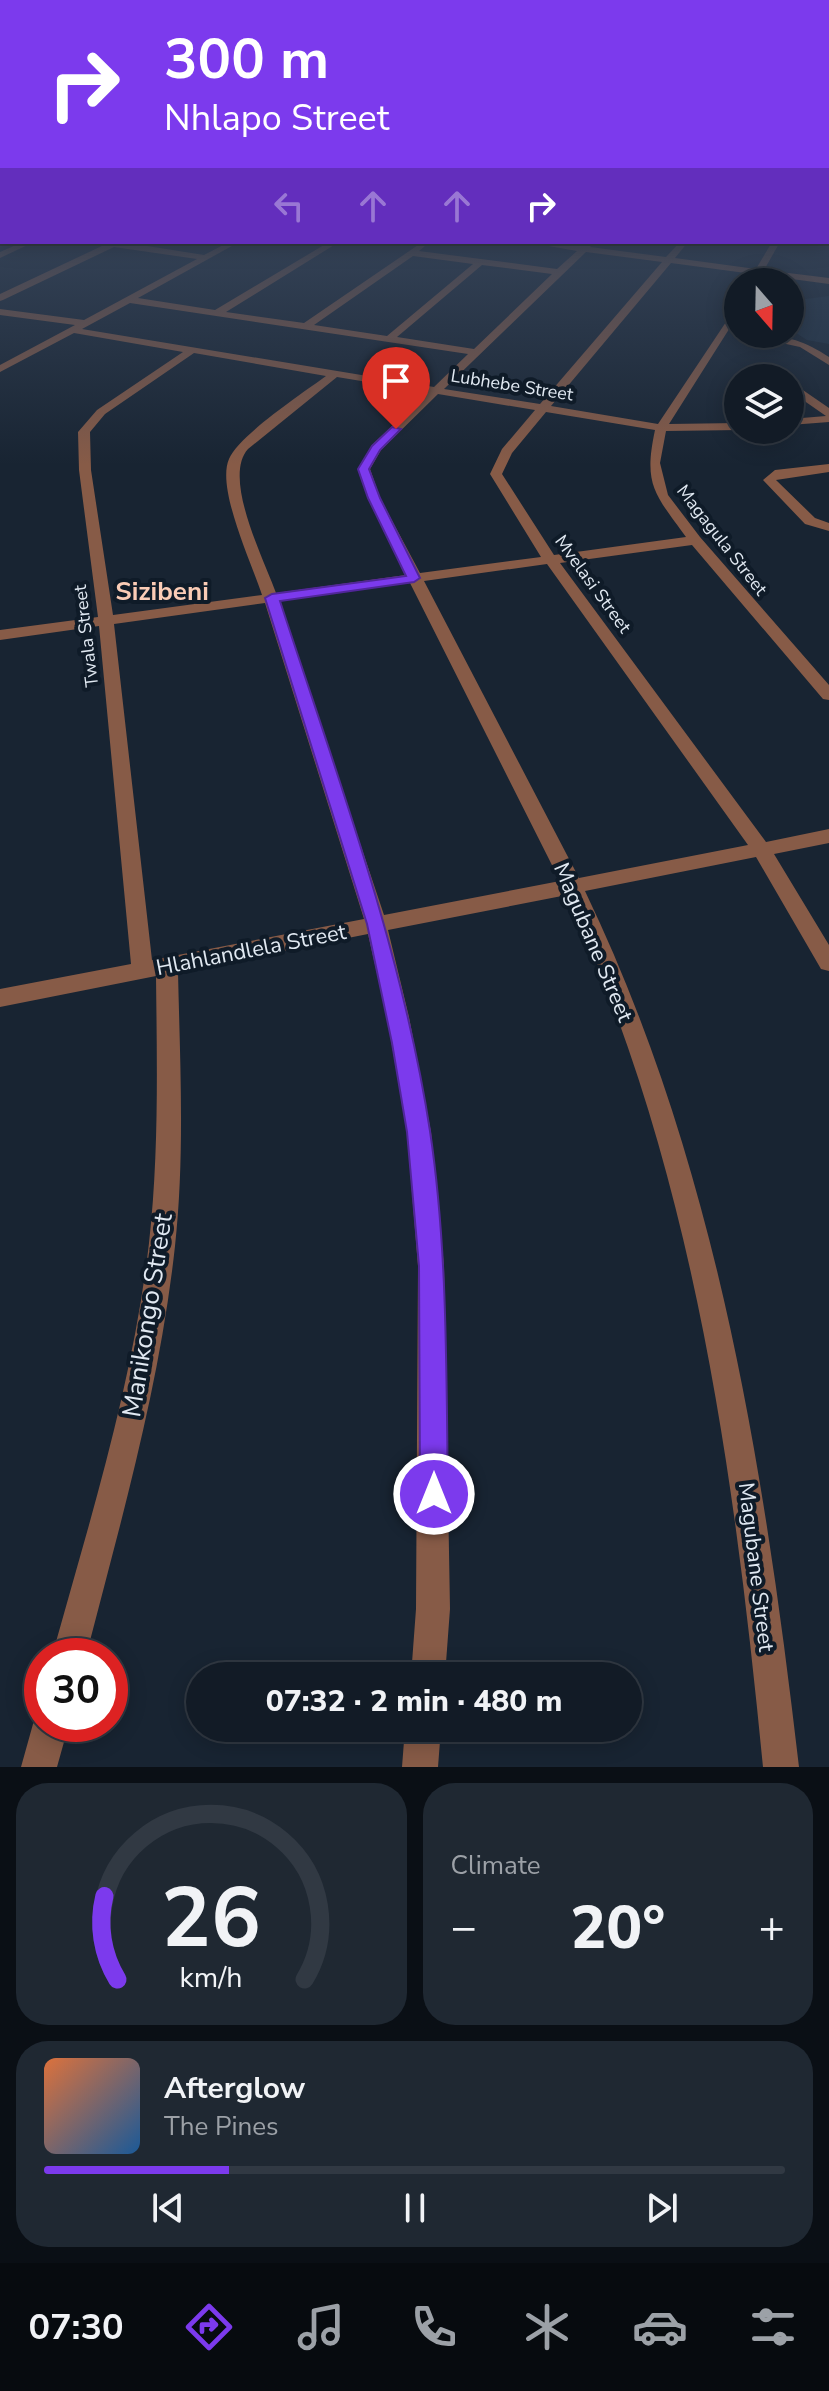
<!DOCTYPE html>
<html lang="en">
<head>
<meta charset="utf-8">
<style>
	:root { --surface:#121b26; --page:#1f2832; --text:#f1f3f6; --muted:#9ca1a7; --line:#313943; --accent:#7c3aed }
	body { margin:0; font-family:"Nunito Sans",sans-serif; background:var(--page); color:var(--text); height:100vh; display:flex; flex-direction:column; font-size:30px; white-space:nowrap }
	* { box-sizing:border-box; margin:0 }
	p { font-size:26px; color:var(--muted) }
	.icon { flex:none; width:44px; height:44px; fill:none; stroke:currentColor; stroke-width:2; stroke-linecap:round; stroke-linejoin:round }
	.map { position:relative; height:1767px; overflow:hidden }
	.side { display:flex; flex-direction:column; gap:16px; padding:16px; background:#0a0f15; flex:1 }
	.side>* { flex:none }
	.guide { position:absolute; left:0px; top:0px; width:830px; height:244px; box-shadow:0 4px 20px #0003,0 0 0 2px var(--line); background:#7c3aed; color:#fff; overflow:hidden }
	.needle { width:52px; rotate:160deg }
	.buttons { position:absolute; left:724px; top:268px; display:grid; gap:16px }
	.buttons a { display:grid; place-items:center; width:80px; height:80px; border-radius:50%; background:var(--surface); box-shadow:0 4px 20px #0003,0 0 0 2px var(--line); font-size:40px }
	.speed { position:absolute; left:24px; top:1638px; display:flex; gap:16px; font-size:40px; font-weight:700; text-align:center }
	.speed>* { display:grid; place-content:center; width:104px; height:104px; border-radius:50%; background:var(--surface); box-shadow:0 4px 20px #0003,0 0 0 2px var(--line); line-height:1 }
	.speed .limit { border:12px solid #d22; background:#fff; color:#111 }
	.pin { position:absolute; display:grid; place-items:center; width:68px; height:68px; color:#fff; margin:-82px -34px; border-radius:50% 50% 50% 0; rotate:-45deg; box-shadow:0 0 8px #0007 }
	.pin .icon { rotate:45deg }
	.me { position:absolute; width:88px; margin:-44px; rotate:0deg; stroke-linejoin:round; filter:drop-shadow(0 0 6px #0008) }
	.turn { display:flex; align-items:center; gap:28px; height:168px; padding:0 32px; font-size:36px }
	.turn .icon { width:104px; height:104px; stroke-width:2.5 }
	.turn b { display:block; font-size:56px; line-height:68px }
	.lanes { display:flex; align-items:center; height:76px; padding:0 32px; background:#0003; justify-content:center; gap:40px; direction:ltr }
	.lanes .off { opacity:.35 }
	.big { font-size:60px; font-weight:800; line-height:1.1 }
	.side .card { flex:1; display:flex; flex-direction:column; justify-content:center; gap:12px; min-width:0; padding:0 28px; border-radius:32px; background:var(--page) }
	.side .dial { align-items:center; gap:0 }
	.dial svg { height:208px; overflow:visible; fill:none; stroke:var(--line); stroke-width:7; stroke-linecap:round; text-anchor:middle }
	.dial text { fill:var(--text); stroke:none }
	.song { display:flex; align-items:center; gap:24px }
	.cover { width:96px; height:96px; border-radius:12px; background:linear-gradient(135deg,hsl(20 70% 55%),hsl(210 70% 35%)) }
	.played { height:8px; border-radius:4px; background:linear-gradient(90deg,var(--accent) 25%,var(--line) 25%) }
	.keys { display:flex; justify-content:space-around; direction:ltr }
	.heat { display:flex; justify-content:space-between; align-items:center; font-size:44px; direction:ltr }
	.side .tiles { flex:1; display:grid; gap:16px; grid-template-columns:1fr 1fr }
	.card:last-child { grid-column:span 2 }
	.trip { position:absolute; left:186px; top:1662px; width:456px; height:80px; border-radius:40px; background:var(--surface); box-shadow:0 4px 20px #0003,0 0 0 2px var(--line); font-weight:800; line-height:80px; text-align:center }
	.dock { display:flex; height:128px; justify-content:space-around; align-items:center; background:#070b0f; color:var(--muted) }
	.dock .icon { width:56px; height:56px }
	.dock .active { color:var(--accent) }
	.dock b { font-size:36px; color:var(--text) }
	.map>svg:first-child { display:block }
	.built { fill:#1f3042 }
	.lines { fill:none; stroke-linecap:round; stroke-linejoin:round }
	.minor { fill:#875b47; fill-rule:evenodd }
	.route { fill:#7c3aed; stroke:#51269a; stroke-width:2 }
	.labels { text-anchor:middle; stroke-width:8; stroke-linejoin:round; paint-order:stroke }
	.far-street-label { font-size:18px; fill:#e1e9f2; stroke:#0f1b28 }
	.street-label { font-size:22px; fill:#e1e9f2; stroke:#0f1b28 }
	.far-district-label { font-size:26px; font-weight:bold; fill:#faccb6; stroke:#0f1b28 }
	.near-street-label { font-size:26px; fill:#e1e9f2; stroke:#0f1b28 }
</style>
</head>
<body>
<div class="map">
<svg width="829" height="1767" viewBox="0 0 829 1767">
	<rect width="100%" height="100%" fill="#182432"/>
	<!-- built -->
	<path class="built" d="M 829,296 L 829,344 L 807,340 L 790,329 L 790,301 Z"/>
	<g class="lines">
		<!-- minor -->
		<path class="minor" d="M 0,226 L 2,226 L 2,230 L 0,230 Z
			M 828,227 L 829,227 L 829,231 L 828,231 Z
			M 23,242 L 34,242 L 0,258 L 0,252 Z
			M 101,242 L 122,242 L 204,255 L 229,242 L 239,242 L 138,298 L 215,310 L 329,242 L 339,242 L 226,312 L 304,323 L 421,243 L 425,246 L 419,251 L 557,269 L 577,251 L 526,242 L 582,246 L 586,242 L 595,242 L 590,247 L 666,257 L 680,242 L 688,242 L 675,258 L 756,269 L 772,242 L 780,242 L 764,270 L 829,278 L 829,284 L 762,275 L 758,282 L 748,282 L 753,274 L 671,263 L 551,406 L 658,424 L 738,304 L 738,315 L 669,424 L 738,423 L 740,430 L 666,431 L 660,463 L 668,495 L 700,537 L 829,685 L 829,700 L 823,699 L 692,545 L 560,563 L 766,842 L 829,829 L 829,843 L 774,854 L 829,945 L 829,971 L 821,969 L 756,857 L 585,891 C 717,1166 764,1467 799,1767 L 763,1767 C 734,1469 693,1169 567,895 L 388,930 L 409,1017 L 431,1132 L 444,1266 L 450,1609 L 445,1676 L 411,1676 L 416,1609 L 418,1266 L 407,1132 L 387,1017 L 368,934 L 178,972 C 180,1063 185,1155 175,1246 C 160,1385 121,1521 86,1656 L 52,1656 C 90,1520 133,1383 149,1243 C 159,1154 157,1065 156,976 L 0,1007 L 0,989 L 131,964 L 99,626 L 0,640 L 0,630 L 98,617 L 79,470 L 78,432 L 97,410 L 183,352 L 74,333 L 0,372 L 0,365 L 75,325 L 0,315 L 0,309 L 84,320 L 197,259 L 114,247 L 3,300 L 0,301 L 0,294 L 104,245 ZM 586,252 L 662,262 L 540,404 L 444,389 ZM 413,256 L 473,264 L 387,336 L 314,325 ZM 482,265 L 552,274 L 474,349 L 397,337 ZM 130,303 L 468,354 L 434,387 L 82,329 ZM 194,353 L 326,376 C 303,393 239,435 229,459 C 216,488 252,564 262,595 L 113,615 L 91,470 L 90,432 L 105,414 ZM 337,377 L 428,392 L 372,445 L 358,469 L 368,498 L 406,575 L 276,593 C 264,559 222,478 248,449 ZM 438,394 L 535,410 L 502,449 L 490,474 L 541,557 L 420,573 L 380,498 L 370,469 L 381,450 ZM 546,412 L 655,430 C 643,486 655,494 686,537 L 554,555 L 502,474 L 512,453 ZM 547,564 L 748,845 L 579,878 L 424,581 ZM 410,583 L 560,881 L 384,915 L 279,601 ZM 265,603 L 364,919 L 152,960 L 114,624 Z
			M 741,334 C 777,334 799,337 829,357 L 829,365 L 800,347 Z
			M 790,385 L 797,386 L 829,408 L 829,422 L 790,425 L 790,419 L 826,416 L 790,391 Z
			M 829,464 L 829,472 L 776,480 L 815,518 L 829,523 L 829,531 L 805,524 L 763,480 L 775,470 Z
			M 42,1710 L 42,1724 L 69,1724 L 57,1767 L 21,1767 L 33,1724 Z
			M 405,1728 L 441,1728 L 438,1767 L 402,1767 Z"/>
	</g>
	<!-- sky -->
	<linearGradient id="sky" x2="0" y2="1"><stop stop-color="#0d141c"/><stop offset="0.47" stop-color="#37455a"/><stop offset="1" stop-color="#37455a" stop-opacity="0"/></linearGradient>
	<rect width="829" height="465" fill="url(#sky)"/>
	<!-- route -->
	<path class="route" d="M 392,427 L 401,429 L 380,450 L 369,469 L 380,498 L 420,578 L 414,582 L 280,601 C 337,776 402,949 430,1131 C 448,1251 446,1373 448,1494 L 444,1504 L 434,1508 L 424,1504 L 420,1494 L 419,1266 L 407,1132 L 392,1043 L 367,924 L 265,598 L 272,594 L 406,576 L 368,498 L 358,469 L 372,446 Z"/>
	<g class="labels">
		<!-- far-street labels -->
		<g class="far-street-label">
			<text transform="translate(512 385) rotate(9)" y="6">Lubhebe Street</text>
			<text transform="translate(722 540) rotate(52)" y="6">Magagula Street</text>
			<text transform="translate(593 584) rotate(54)" y="6">Mvelasi Street</text>
			<text transform="translate(86 636) rotate(-97)" y="6">Twala Street</text>
		</g>
		<!-- street labels -->
		<g class="street-label">
			<text transform="translate(594 942) rotate(67)" y="8">Magubane Street</text>
			<text transform="translate(251 949) rotate(-11)" y="8">Hlahlandlela Street</text>
			<text transform="translate(757 1567) rotate(83)" y="8">Magubane Street</text>
		</g>
		<!-- far-district labels -->
		<g class="far-district-label">
			<text x="162" y="600">Sizibeni</text>
		</g>
		<!-- near-street labels -->
		<g class="near-street-label">
			<text transform="translate(147 1315) rotate(-81)" y="9">Manikongo Street</text>
		</g>
	</g>
</svg>
<div class="buttons">
<a><svg class="needle" viewBox="-14 -14 28 28"><path d="M0-13l5 13h-10z" fill="#e53935"/><path d="M0 13l5-13h-10z" fill="#9ca1a7"/></svg></a>
<a><svg class="icon" aria-label="layers" viewBox="0 0 24 24"><path d="M12 4l9 5-9 5-9-5zM3 14l9 5 9-5"/></svg></a>
</div>
<div class="speed"><div class="limit">30</div></div>
<div class="pin" style="left:396px;top:429px;background:#d93025"><svg class="icon" aria-label="arrive" viewBox="0 0 24 24"><path d="M6 21V4h12l-3 4 3 4H6"/></svg></div>
<svg class="me" style="left:434px;top:1494px" viewBox="-20 -20 40 40"><circle r="17" fill="#7c3aed" stroke="#fff" stroke-width="3"/><path d="M0-11L8 9 0 5-8 9z" fill="#fff"/></svg>
<div class="trip">07:32 · 2 min · 480 m</div>
<div class="guide">
<div class="turn"><svg class="icon" aria-label="right" viewBox="0 0 24 24"><path d="M7 20v-9h11M14 6l5 5-5 5"/></svg><div><b>300 m</b>Nhlapo Street</div></div>
<div class="lanes"><svg class="icon off" aria-label="left" viewBox="0 0 24 24"><path d="M17 20v-9H6M10 6l-5 5 5 5"/></svg><svg class="icon off" aria-label="ahead" viewBox="0 0 24 24"><path d="M12 20V5M6 11l6-6 6 6"/></svg><svg class="icon off" aria-label="ahead" viewBox="0 0 24 24"><path d="M12 20V5M6 11l6-6 6 6"/></svg><svg class="icon" aria-label="right" viewBox="0 0 24 24"><path d="M7 20v-9h11M14 6l5 5-5 5"/></svg></div>
</div>
</div>
<section class="side">
<div class="tiles">
<div class="card dial"><svg viewBox="0 0 100 80">
<path d="M14 69A42 42 0 1 1 86 69"/>
<path d="M14 69A42 42 0 0 1 9 37" stroke="#7c3aed"/>
<text x="50" y="56" font-size="32" font-weight="700">26</text>
<text x="50" y="72" font-size="11">km/h</text>
</svg></div>
<div class="card"><p>Climate</p>
<div class="heat"><a>−</a><b class="big">20°</b><a>+</a></div>
</div>
<div class="card">
<div class="song"><i class="cover"></i><div><b>Afterglow</b><p>The Pines</p></div></div>
<div class="played"></div>
<div class="keys"><svg class="icon" aria-label="previous" viewBox="0 0 24 24"><path d="M18 5L8 12l10 7zM5 5v14"/></svg><svg class="icon" aria-label="pause" viewBox="0 0 24 24"><path d="M8 5v14M16 5v14"/></svg><svg class="icon" aria-label="next" viewBox="0 0 24 24"><path d="M6 5l10 7-10 7zM19 5v14"/></svg></div>
</div>
</div>
</section>
<nav class="dock">
<b>07:30</b>
<svg class="icon active" aria-label="directions" viewBox="0 0 24 24"><path d="M12 3l9 9-9 9-9-9zM9 14v-3h6M13 9l2 2-2 2"/></svg>
<svg class="icon" aria-label="music" viewBox="0 0 24 24"><path d="M9 18V5l10-2v13"/><circle cx="6" cy="18" r="3"/><circle cx="16" cy="16" r="3"/></svg>
<svg class="icon" aria-label="phone" viewBox="0 0 24 24"><path d="M5 4h4l2 5-3 2q2 4 5 5l2-3 5 2v4C11 20 4 13 5 4z"/></svg>
<svg class="icon" aria-label="climate" viewBox="0 0 24 24"><path d="M12 3v18M4 7l16 10M4 17L20 7"/></svg>
<svg class="icon" aria-label="car" viewBox="0 0 24 24"><path d="M5 17H2v-5l4-1 3-4h7l3 4 3 1v5h-3M9 17h6M6 11h13"/><circle cx="7" cy="17" r="2"/><circle cx="17" cy="17" r="2"/></svg>
<svg class="icon" aria-label="filters" viewBox="0 0 24 24"><path d="M4 7h16M4 17h16"/><circle cx="9" cy="7" r="2"/><circle cx="15" cy="17" r="2"/></svg>
</nav>
</body>
</html>
